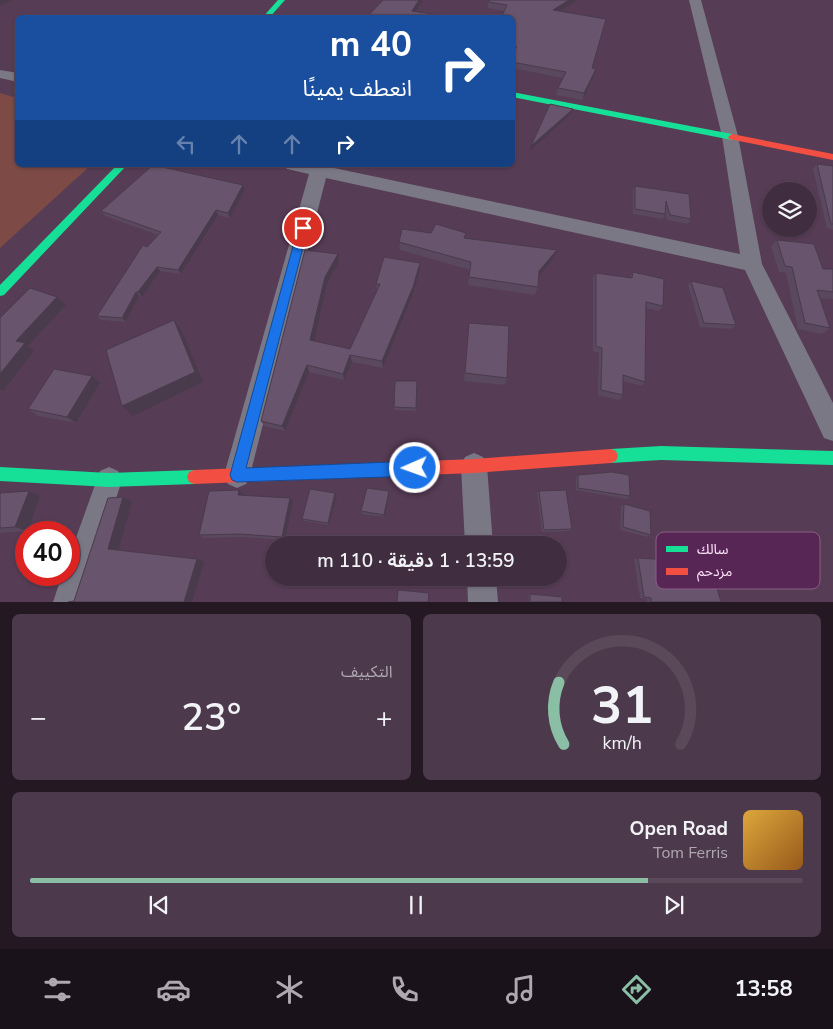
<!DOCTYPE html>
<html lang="ar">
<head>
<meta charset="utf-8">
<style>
	:root { --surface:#412d40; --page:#4c394b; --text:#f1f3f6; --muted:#aea8b1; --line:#5a4959; --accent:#8abfa5 }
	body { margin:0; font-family:"Nunito Sans","Noto Sans Arabic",sans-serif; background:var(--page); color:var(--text); direction:rtl; height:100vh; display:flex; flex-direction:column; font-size:19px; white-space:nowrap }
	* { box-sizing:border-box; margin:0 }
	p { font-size:16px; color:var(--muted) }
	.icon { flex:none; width:28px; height:28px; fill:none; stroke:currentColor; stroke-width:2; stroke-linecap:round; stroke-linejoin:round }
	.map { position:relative; height:602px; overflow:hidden; direction:ltr }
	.side { display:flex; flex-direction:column; gap:12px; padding:12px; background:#241923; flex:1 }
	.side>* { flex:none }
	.hud { position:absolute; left:15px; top:15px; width:500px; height:152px; border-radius:8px; box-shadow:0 1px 4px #0004,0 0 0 1px var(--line); direction:rtl; background:#1a4fa0; color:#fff; overflow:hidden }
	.tools { position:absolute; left:762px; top:182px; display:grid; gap:10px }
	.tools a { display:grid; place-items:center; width:55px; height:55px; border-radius:50%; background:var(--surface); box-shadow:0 1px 4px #0004,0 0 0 1px var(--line); font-size:25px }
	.speed { position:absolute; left:15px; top:521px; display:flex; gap:10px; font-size:25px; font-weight:700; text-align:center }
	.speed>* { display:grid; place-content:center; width:65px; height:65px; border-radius:50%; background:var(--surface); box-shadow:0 1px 4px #0004,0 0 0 1px var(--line); line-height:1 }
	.speed .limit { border:8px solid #d22; background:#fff; color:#111 }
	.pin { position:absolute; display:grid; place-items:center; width:42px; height:42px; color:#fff; margin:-21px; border:2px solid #fff; border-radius:50%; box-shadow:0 1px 5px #0007 }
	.me { position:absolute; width:55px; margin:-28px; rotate:268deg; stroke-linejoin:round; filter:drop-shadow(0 0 4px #0008) }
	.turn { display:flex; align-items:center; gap:18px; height:105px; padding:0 20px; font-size:22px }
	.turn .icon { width:65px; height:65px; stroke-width:2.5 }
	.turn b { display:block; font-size:35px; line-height:42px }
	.lanes { display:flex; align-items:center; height:48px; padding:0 20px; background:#0003; justify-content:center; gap:25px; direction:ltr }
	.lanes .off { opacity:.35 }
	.big { font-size:38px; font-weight:600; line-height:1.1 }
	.side .widget { flex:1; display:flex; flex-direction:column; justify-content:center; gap:8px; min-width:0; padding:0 18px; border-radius:8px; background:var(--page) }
	.side .dial { align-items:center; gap:0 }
	.dial svg { height:130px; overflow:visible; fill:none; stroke:var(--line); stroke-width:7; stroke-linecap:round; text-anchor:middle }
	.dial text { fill:var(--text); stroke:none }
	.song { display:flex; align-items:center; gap:15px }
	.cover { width:60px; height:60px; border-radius:8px; background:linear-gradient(135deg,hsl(40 70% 55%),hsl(30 70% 35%)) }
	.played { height:5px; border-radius:2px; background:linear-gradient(90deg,var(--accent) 80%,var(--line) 80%) }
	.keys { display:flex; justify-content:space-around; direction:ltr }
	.heat { display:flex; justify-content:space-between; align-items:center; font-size:28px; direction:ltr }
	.side .tiles { flex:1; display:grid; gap:12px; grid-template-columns:1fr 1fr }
	.widget:last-child { grid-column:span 2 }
	.trip { position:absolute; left:265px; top:536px; width:302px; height:50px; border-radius:25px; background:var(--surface); box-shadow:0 1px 4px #0004,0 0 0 1px var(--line); font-weight:600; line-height:50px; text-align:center; direction:rtl }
	.dock { display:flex; height:80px; justify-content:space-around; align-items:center; background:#1a121a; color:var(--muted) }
	.dock .icon { width:35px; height:35px }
	.dock .active { color:var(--accent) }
	.dock b { font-size:22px; color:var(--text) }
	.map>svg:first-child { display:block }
	.green { fill:#7e4a45 }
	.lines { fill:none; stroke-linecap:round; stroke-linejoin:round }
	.street { fill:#7a7885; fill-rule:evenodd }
	.fast { fill:#16e098; fill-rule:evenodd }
	.jam { fill:#f24e42; fill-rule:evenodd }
	.wall { fill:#59485e }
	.shaded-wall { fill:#493b4c }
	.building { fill:#68546d; stroke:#493b4c }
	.route { fill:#1a73e8; stroke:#114b97 }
	.key { fill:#582654; stroke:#895f86; stroke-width:1 }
	.key-label { font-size:14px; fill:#fce3f9 }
</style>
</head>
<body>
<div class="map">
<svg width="833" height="602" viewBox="0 0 833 602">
	<rect width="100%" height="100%" fill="#573c55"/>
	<!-- green -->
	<path class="green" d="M 0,93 L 17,98 L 18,165 L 91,165 L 0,248 Z"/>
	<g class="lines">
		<!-- street -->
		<path class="street" d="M 689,0 L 701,0 L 738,136 L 762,264 L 833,403 L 833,441 L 824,438 L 745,270 L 326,178 L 250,475 L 246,484 L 237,488 L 228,484 L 224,475 L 309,174 L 287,169 L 284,165 L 320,165 L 740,254 L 722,136 Z
			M 0,70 L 18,73 L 18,82 L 0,78 Z
			M 474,453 L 483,457 L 487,466 L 493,545 L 465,545 L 461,466 L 465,457 Z
			M 109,467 L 118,471 L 122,480 L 83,602 L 53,602 L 62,575 L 69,575 L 69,557 L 100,471 Z
			M 467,578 L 496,578 L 498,602 L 468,602 Z"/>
		<!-- fast -->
		<path class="fast" d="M 278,0 L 285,0 L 269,18 L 262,18 Z
			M 512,92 L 732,134 L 736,137 L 732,140 L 512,97 Z
			M 117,165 L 127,165 L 4,295 L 0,296 L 0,285 Z
			M 661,446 L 833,451 L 833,465 L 661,460 L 611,463 L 606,461 L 604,456 L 606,451 L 611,449 Z
			M 0,467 L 109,473 L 194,470 L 199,472 L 201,477 L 199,482 L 194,484 L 109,487 L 0,481 Z"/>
		<!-- jam -->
		<path class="jam" d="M 732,134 L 833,154 L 833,160 L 729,139 L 728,137 Z
			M 611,449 L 616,451 L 618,456 L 616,461 L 611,463 L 474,473 L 194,484 L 189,482 L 187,477 L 189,472 L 194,470 L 474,459 Z"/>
	</g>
	<!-- wall -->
	<path class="wall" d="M 490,0 L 578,0 L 560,11 L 592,68 L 594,76 L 583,100 L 556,95 L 558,88 L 563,78 L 512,68 L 512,18 L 504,11 L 488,8 L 488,2 Z
		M 817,164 L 833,166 L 833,230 L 827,228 L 813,169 Z
		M 243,185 L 245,190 L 230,218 L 218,215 L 181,274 L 160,271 L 142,297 L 139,296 L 126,322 L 101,320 L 97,316 L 147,247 L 158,235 L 105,216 L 101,211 Z
		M 635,186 L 689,194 L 691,219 L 688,224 L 667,220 L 665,213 L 663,219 L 633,214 L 633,190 Z
		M 431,233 L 466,233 L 465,238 L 554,258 L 539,277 L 538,287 L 535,295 L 468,285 L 470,270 L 400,250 L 399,242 Z
		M 777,240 L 823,269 L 833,269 L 833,299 L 820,298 L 830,328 L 822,334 L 798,329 L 786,273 L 779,272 L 771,246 Z
		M 338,254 L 339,262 L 327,284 L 314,341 L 350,349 L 377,292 L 376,284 L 420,270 L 413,294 L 383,368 L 352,362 L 344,380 L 309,372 L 285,431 L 264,426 L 261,421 Z
		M 633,272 L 663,306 L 659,311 L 646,308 L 645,382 L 642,386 L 623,381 L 623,395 L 619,400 L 598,395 L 599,353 L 593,351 L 593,278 L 596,273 L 630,278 Z
		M 691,281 L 736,325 L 732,329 L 700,327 L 688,286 Z
		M 469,323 L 507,378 L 505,385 L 464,381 Z
		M 417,381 L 416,411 L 394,410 L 394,407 Z
		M 100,383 L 76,423 L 38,416 L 28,409 Z
		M 578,475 L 630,496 L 627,499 L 576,490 L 576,477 Z
		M 29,491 L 40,496 L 28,531 L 0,533 L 0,493 Z
		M 389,491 L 389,494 L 385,517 L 362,514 L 361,511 Z
		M 539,491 L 572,529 L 569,531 L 542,532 L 537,493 Z
		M 335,493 L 337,496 L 329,525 L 304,521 L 302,519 Z
		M 244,494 L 243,495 L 293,502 L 285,540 L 243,537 L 204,538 L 199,535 Z
		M 624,504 L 651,535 L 647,537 L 620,530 L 621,506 Z
		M 638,558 L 672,578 L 721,602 L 647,602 L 647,599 L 640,598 L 634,559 Z
		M 530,594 L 562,602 L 529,602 L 528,595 Z"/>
	<!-- shaded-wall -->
	<path class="shaded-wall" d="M 0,0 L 13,0 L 0,6 Z
		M 419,0 L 423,0 L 412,18 L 412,11 Z
		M 569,0 L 578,0 L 552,16 L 553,10 Z
		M 596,69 L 594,76 L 583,100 L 584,93 Z
		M 573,109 L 571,114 L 530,151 L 531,146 Z
		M 243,185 L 245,190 L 230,218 L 228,213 Z
		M 216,210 L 218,215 L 181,274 L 178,270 Z
		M 557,250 L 554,258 L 537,279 L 539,271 Z
		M 338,254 L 339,262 L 327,284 L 313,347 L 310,340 L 325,277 Z
		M 420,263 L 420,270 L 413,294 L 383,368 L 382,361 Z
		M 157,267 L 160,271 L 142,297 L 138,292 Z
		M 136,292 L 139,296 L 126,322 L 122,318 Z
		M 57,297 L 66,305 L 28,346 L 34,351 L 3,391 L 0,389 L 0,374 L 16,341 Z
		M 174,320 L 182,331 L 203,382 L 133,416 L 122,406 Z
		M 350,355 L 352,362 L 344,380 L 343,374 Z
		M 307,365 L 309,372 L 285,431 L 282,426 Z
		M 92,376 L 100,383 L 76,423 L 67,417 Z
		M 239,490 L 244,494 L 243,499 L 238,495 Z
		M 29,491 L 40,496 L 28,531 L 15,527 Z
		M 389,491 L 389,494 L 385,517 L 384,515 Z
		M 335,493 L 337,496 L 329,525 L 328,523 Z
		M 123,497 L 132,502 L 118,552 L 108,549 Z
		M 290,498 L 293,502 L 285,540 L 282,537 Z
		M 197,559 L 204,562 L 192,602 L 184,602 Z"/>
	<!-- building -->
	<path class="building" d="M 383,0 L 419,0 L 412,11 L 446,16 L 445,18 L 366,18 Z
		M 490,0 L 569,0 L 553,10 L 606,19 L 592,68 L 596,69 L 584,93 L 558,88 L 566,72 L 512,62 L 512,54 L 517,47 L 512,47 L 512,18 L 501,18 L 507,5 L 488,2 Z
		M 550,104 L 573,109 L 531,146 Z
		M 817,164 L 833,166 L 833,224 L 831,224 Z
		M 153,165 L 243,185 L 228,213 L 216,210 L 178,270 L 157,267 L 138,292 L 136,292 L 122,318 L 97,316 L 143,245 L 147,247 L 161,232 L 101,211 Z
		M 635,186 L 689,194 L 691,219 L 670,215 L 666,201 L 665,214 L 635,209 Z
		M 436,224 L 466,233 L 464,238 L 557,250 L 539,271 L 538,287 L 469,277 L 471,262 L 399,242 L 402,229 L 431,233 Z
		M 777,240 L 814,244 L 823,269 L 833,269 L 833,292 L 817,290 L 830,328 L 805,323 L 792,267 L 785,266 Z
		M 305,250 L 338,254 L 325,277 L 310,340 L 350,349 L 380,284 L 376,284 L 384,257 L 420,263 L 413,287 L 382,361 L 350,355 L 343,374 L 307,365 L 282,426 L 261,421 Z
		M 633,272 L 664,279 L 663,306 L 646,302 L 645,382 L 623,375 L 623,395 L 601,390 L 602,348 L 596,346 L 596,273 L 632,278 Z
		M 691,281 L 723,288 L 736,325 L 704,323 Z
		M 30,288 L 57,297 L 16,341 L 25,343 L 0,374 L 0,318 Z
		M 174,320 L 195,372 L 122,406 L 106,350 Z
		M 469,323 L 509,326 L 507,378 L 465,373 Z
		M 54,369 L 92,376 L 67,417 L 28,409 Z
		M 395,381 L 417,381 L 416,408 L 394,407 Z
		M 612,472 L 629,475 L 630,496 L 578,488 L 578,475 Z
		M 367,488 L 389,491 L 384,515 L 361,511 Z
		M 310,489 L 335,493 L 328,523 L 302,519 Z
		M 239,490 L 238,495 L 290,498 L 282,537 L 238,534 L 199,535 L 209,491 Z
		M 566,490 L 572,529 L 544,530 L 539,491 Z
		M 29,491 L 15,527 L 0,528 L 0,493 Z
		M 123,497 L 108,549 L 197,559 L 184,602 L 68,602 L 74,601 L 108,498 Z
		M 624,504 L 650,511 L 651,535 L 623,527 Z
		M 638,558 L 668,560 L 672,578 L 714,578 L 721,602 L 651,602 L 651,598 L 644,597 Z
		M 398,590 L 429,593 L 428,602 L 397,602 Z
		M 530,594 L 562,597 L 562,602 L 530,602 Z"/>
	<!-- route -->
	<path class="route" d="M 303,224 L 308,228 L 246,468 L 415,461 L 420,464 L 422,468 L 420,473 L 415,476 L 237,482 L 232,480 L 230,475 L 298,228 Z"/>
	<!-- legend -->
	<rect x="656" y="532" width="164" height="57" rx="8" class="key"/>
	<rect x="666" y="546" width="22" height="6" fill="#16e098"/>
	<rect x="666" y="568" width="22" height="7" fill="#f24e42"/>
	<g class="key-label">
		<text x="697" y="554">سالك</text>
		<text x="697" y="576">مزدحم</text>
	</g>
</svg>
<div class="tools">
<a><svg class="icon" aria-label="layers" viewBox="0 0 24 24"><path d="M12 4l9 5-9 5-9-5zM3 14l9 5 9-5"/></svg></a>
</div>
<div class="speed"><div class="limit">40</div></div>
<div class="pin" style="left:303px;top:228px;background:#d93025"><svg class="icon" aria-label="arrive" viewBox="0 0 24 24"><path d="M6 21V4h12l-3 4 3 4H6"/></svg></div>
<svg class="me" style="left:415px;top:468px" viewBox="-20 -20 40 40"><circle r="17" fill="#1a73e8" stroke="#fff" stroke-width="3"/><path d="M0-11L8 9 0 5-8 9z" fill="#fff"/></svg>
<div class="trip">13:59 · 1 دقيقة · 110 m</div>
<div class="hud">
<div class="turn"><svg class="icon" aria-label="right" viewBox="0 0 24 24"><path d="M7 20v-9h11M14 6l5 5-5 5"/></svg><div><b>40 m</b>انعطف يمينًا</div></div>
<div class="lanes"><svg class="icon off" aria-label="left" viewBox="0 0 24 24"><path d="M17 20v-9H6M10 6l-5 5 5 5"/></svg><svg class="icon off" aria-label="ahead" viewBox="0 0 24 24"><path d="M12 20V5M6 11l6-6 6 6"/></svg><svg class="icon off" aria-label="ahead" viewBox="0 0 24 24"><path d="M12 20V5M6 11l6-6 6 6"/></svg><svg class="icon" aria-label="right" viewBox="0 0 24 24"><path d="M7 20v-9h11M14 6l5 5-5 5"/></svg></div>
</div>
</div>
<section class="side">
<div class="tiles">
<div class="widget dial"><svg viewBox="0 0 100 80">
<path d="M14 69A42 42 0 1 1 86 69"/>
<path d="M14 69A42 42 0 0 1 11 31" stroke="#8abfa5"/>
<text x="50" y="56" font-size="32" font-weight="700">31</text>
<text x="50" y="72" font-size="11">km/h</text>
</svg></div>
<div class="widget"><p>التكييف</p>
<div class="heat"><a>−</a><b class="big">23°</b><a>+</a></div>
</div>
<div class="widget">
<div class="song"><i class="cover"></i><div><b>Open Road</b><p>Tom Ferris</p></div></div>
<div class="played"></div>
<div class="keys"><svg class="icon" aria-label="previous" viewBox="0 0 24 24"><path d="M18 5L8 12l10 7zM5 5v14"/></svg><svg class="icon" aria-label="pause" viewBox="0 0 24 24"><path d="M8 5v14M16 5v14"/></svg><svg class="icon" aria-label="next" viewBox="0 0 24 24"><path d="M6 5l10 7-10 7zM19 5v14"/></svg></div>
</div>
</div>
</section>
<nav class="dock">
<b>13:58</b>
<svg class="icon active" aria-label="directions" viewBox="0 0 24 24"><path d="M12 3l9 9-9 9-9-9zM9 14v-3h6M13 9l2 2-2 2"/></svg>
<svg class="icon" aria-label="music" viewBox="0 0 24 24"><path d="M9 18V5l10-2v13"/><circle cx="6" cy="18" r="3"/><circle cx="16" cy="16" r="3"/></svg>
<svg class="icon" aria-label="phone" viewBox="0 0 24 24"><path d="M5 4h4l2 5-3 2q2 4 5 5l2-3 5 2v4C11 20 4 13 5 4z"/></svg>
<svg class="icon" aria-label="climate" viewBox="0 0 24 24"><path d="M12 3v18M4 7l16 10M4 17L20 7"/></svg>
<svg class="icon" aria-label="car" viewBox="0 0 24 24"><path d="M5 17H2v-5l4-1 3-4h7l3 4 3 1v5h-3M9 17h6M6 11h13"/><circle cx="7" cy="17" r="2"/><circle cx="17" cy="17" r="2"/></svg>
<svg class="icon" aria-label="filters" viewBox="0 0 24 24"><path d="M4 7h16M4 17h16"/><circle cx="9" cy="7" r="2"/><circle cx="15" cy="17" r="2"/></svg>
</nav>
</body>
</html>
